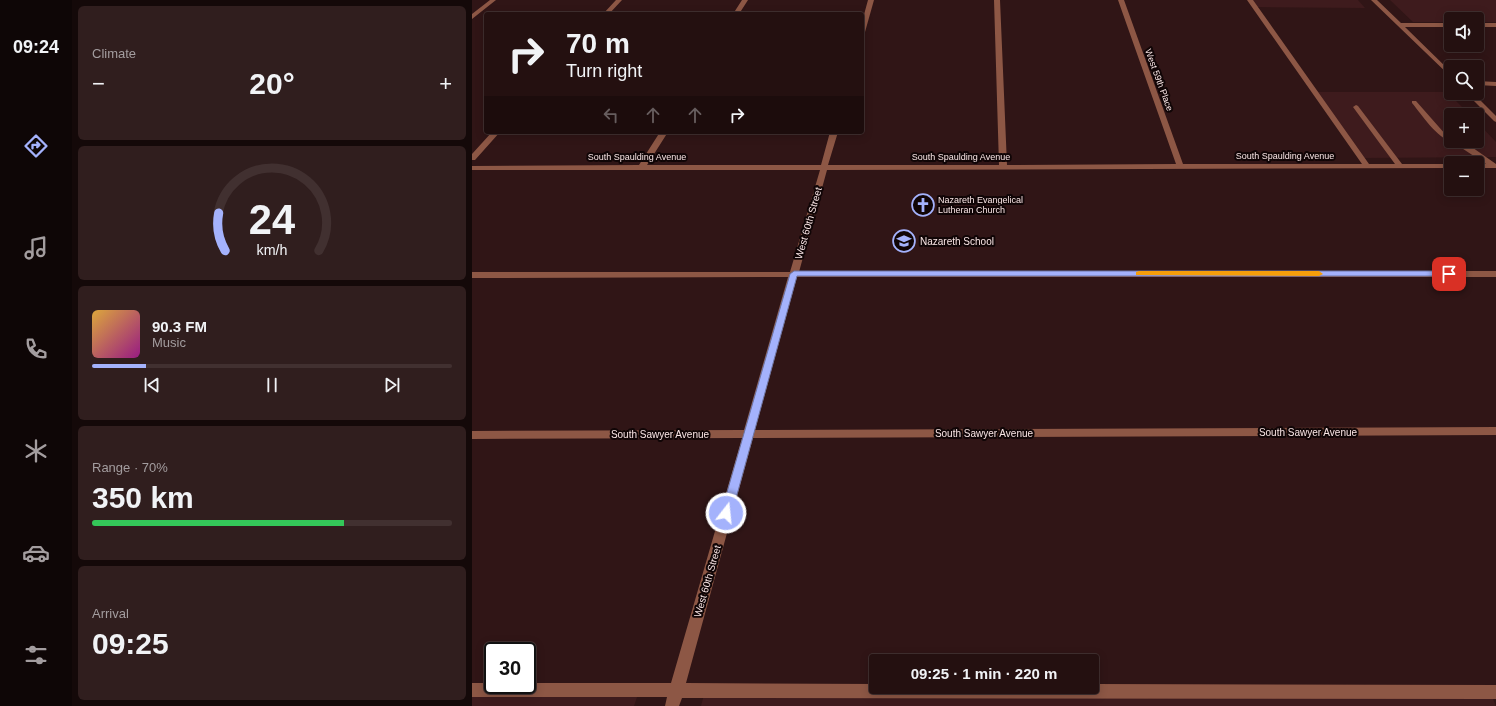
<!DOCTYPE html>
<html lang="en">
<head>
<meta charset="utf-8">
<style>
	:root { --surface:#241010; --page:#301e1e; --text:#f1f3f6; --muted:#a39d9f; --line:#413030; --accent:#a4b2fc }
	body { margin:0; font-family:Helvetica,sans-serif; background:var(--page); color:var(--text); height:100vh; display:flex; flex-direction:column; font-size:15px; white-space:nowrap }
	* { box-sizing:border-box; margin:0 }
	p { font-size:13px; color:var(--muted) }
	.icon { flex:none; width:22px; height:22px; fill:none; stroke:currentColor; stroke-width:2; stroke-linecap:round; stroke-linejoin:round }
	.map { position:relative; flex:1; overflow:hidden }
	.sheet { display:flex; flex-direction:column; gap:6px; padding:6px; background:#140909; width:400px }
	.sheet>* { flex:none }
	.banner { position:absolute; left:12px; top:12px; width:380px; height:122px; border-radius:4px; box-shadow:0 2px 10px #0003,0 0 0 1px var(--line); background:#241010; color:var(--text); overflow:hidden }
	.tools { position:absolute; left:972px; top:12px; display:grid; gap:8px }
	.tools a { display:grid; place-items:center; width:40px; height:40px; border-radius:4px; background:var(--surface); box-shadow:0 2px 10px #0003,0 0 0 1px var(--line); font-size:20px }
	.speed { position:absolute; left:12px; top:642px; display:flex; gap:8px; font-size:20px; font-weight:700; text-align:center }
	.speed>* { display:grid; place-content:center; width:52px; height:52px; border-radius:50%; background:var(--surface); box-shadow:0 2px 10px #0003,0 0 0 1px var(--line); line-height:1 }
	.speed .limit { border:2px solid #111; border-radius:6px; background:#fff; color:#111 }
	.pin { position:absolute; display:grid; place-items:center; width:34px; height:34px; color:#fff; margin:-17px; border-radius:8px; box-shadow:0 2px 6px #0006 }
	.me { position:absolute; width:44px; margin:-22px; rotate:16deg; stroke-linejoin:round; filter:drop-shadow(0 0 3px #0008) }
	.turn { display:flex; align-items:center; gap:14px; height:84px; padding:0 16px; font-size:18px }
	.turn .icon { width:52px; height:52px; stroke-width:2.5 }
	.turn b { display:block; font-size:28px; line-height:34px }
	.lanes { display:flex; align-items:center; height:38px; padding:0 16px; background:#0003; justify-content:center; gap:20px; direction:ltr }
	.lanes .off { opacity:.35 }
	.big { font-size:30px; font-weight:700; line-height:1.1 }
	.sheet .tile { flex:1; display:flex; flex-direction:column; justify-content:center; gap:6px; min-width:0; padding:0 14px; border-radius:6px; background:var(--page) }
	.sheet .dial { align-items:center; gap:0 }
	.dial svg { height:104px; overflow:visible; fill:none; stroke:var(--line); stroke-width:7; stroke-linecap:round; text-anchor:middle }
	.dial text { fill:var(--text); stroke:none }
	.song { display:flex; align-items:center; gap:12px }
	.cover { width:48px; height:48px; border-radius:6px; background:linear-gradient(135deg,hsl(40 70% 55%),hsl(310 70% 35%)) }
	.played { height:4px; border-radius:2px; background:linear-gradient(90deg,var(--accent) 15%,var(--line) 15%) }
	.keys { display:flex; justify-content:space-around; direction:ltr }
	.heat { display:flex; justify-content:space-between; align-items:center; font-size:22px; direction:ltr }
	.charge { height:6px; border-radius:3px; background:linear-gradient(90deg,#34c759 70%,var(--line) 0) }
	.trip { position:absolute; left:397px; top:654px; width:230px; height:40px; border-radius:4px; background:var(--surface); box-shadow:0 2px 10px #0003,0 0 0 1px var(--line); font-weight:700; line-height:40px; text-align:center }
	main { display:flex; flex:1; min-height:0 }
	.dock { display:flex; flex-direction:column; width:72px; justify-content:space-around; align-items:center; background:#0e0606; color:var(--muted) }
	.dock .icon { width:28px; height:28px }
	.dock .active { color:var(--accent) }
	.dock b { font-size:18px; color:var(--text) }
	.map>svg:first-child { display:block }
	.built { fill:#3e1b1d }
	.lines { fill:none; stroke-linecap:round; stroke-linejoin:round }
	.minor { fill:#8d5745; fill-rule:evenodd }
	.route { fill:#a4b2fc; stroke:#6b74a4 }
	.slow { fill:#f59e0b }
	.labels { text-anchor:middle; stroke-width:4; stroke-linejoin:round; paint-order:stroke }
	.far-street-label { font-size:9px; fill:#f9e5e5; stroke:#100506 }
	.far-poi-label { font-size:9px; fill:#f9e5e5; stroke:#100506; text-anchor:start }
	.street-label { font-size:10px; fill:#f9e5e5; stroke:#100506 }
	.poi-label { font-size:10px; fill:#f9e5e5; stroke:#100506; text-anchor:start }
</style>
</head>
<body>
<main>
<nav class="dock">
<b>09:24</b>
<svg class="icon active" aria-label="directions" viewBox="0 0 24 24"><path d="M12 3l9 9-9 9-9-9zM9 14v-3h6M13 9l2 2-2 2"/></svg>
<svg class="icon" aria-label="music" viewBox="0 0 24 24"><path d="M9 18V5l10-2v13"/><circle cx="6" cy="18" r="3"/><circle cx="16" cy="16" r="3"/></svg>
<svg class="icon" aria-label="phone" viewBox="0 0 24 24"><path d="M5 4h4l2 5-3 2q2 4 5 5l2-3 5 2v4C11 20 4 13 5 4z"/></svg>
<svg class="icon" aria-label="climate" viewBox="0 0 24 24"><path d="M12 3v18M4 7l16 10M4 17L20 7"/></svg>
<svg class="icon" aria-label="car" viewBox="0 0 24 24"><path d="M5 17H2v-5l4-1 3-4h7l3 4 3 1v5h-3M9 17h6M6 11h13"/><circle cx="7" cy="17" r="2"/><circle cx="17" cy="17" r="2"/></svg>
<svg class="icon" aria-label="filters" viewBox="0 0 24 24"><path d="M4 7h16M4 17h16"/><circle cx="9" cy="7" r="2"/><circle cx="15" cy="17" r="2"/></svg>
</nav>
<section class="sheet">
<div class="tile"><p>Climate</p>
<div class="heat"><a>−</a><b class="big">20°</b><a>+</a></div>
</div>
<div class="tile dial"><svg viewBox="0 0 100 80">
<path d="M14 69A42 42 0 1 1 86 69"/>
<path d="M14 69A42 42 0 0 1 9 40" stroke="#a4b2fc"/>
<text x="50" y="56" font-size="32" font-weight="700">24</text>
<text x="50" y="72" font-size="11">km/h</text>
</svg></div>
<div class="tile">
<div class="song"><i class="cover"></i><div><b>90.3 FM</b><p>Music</p></div></div>
<div class="played"></div>
<div class="keys"><svg class="icon" aria-label="previous" viewBox="0 0 24 24"><path d="M18 5L8 12l10 7zM5 5v14"/></svg><svg class="icon" aria-label="pause" viewBox="0 0 24 24"><path d="M8 5v14M16 5v14"/></svg><svg class="icon" aria-label="next" viewBox="0 0 24 24"><path d="M6 5l10 7-10 7zM19 5v14"/></svg></div>
</div>
<div class="tile"><p>Range · 70%</p><b class="big">350 km</b><div class="charge"></div></div>
<div class="tile"><p>Arrival</p><b class="big">09:25</b></div>
</section>
<div class="map">
<svg width="1024" height="706" viewBox="0 0 1024 706">
	<rect width="100%" height="100%" fill="#301516"/>
	<!-- built -->
	<path class="built" d="M 778,0 L 886,0 L 893,8 L 783,7 Z
		M 918,0 L 1024,0 L 1024,22 L 1005,22 L 1005,19 L 979,19 L 979,22 L 941,22 Z
		M 843,92 L 975,92 L 998,115 L 979,115 L 979,141 L 1005,141 L 1005,122 L 1024,142 L 1024,157 L 890,158 Z
		M 0,690 L 167,691 L 162,706 L 0,706 Z
		M 233,691 L 1018,692 L 1024,706 L 229,706 Z"/>
	<g class="lines">
		<!-- minor -->
		<path class="minor" d="M 18,0 L 24,0 L 0,19 L 0,14 Z
			M 144,0 L 150,0 L 137,14 L 131,14 Z
			M 270,0 L 276,0 L 267,14 L 261,14 Z
			M 396,0 L 402,0 L 393,32 L 390,34 L 390,22 Z
			M 522,0 L 528,0 L 535,165 L 704,164 L 646,0 L 652,0 L 711,164 L 890,164 L 775,0 L 781,0 L 897,164 L 923,164 L 881,107 L 884,105 L 886,106 L 930,164 L 979,164 L 979,168 L 355,170 L 327,272 L 1024,271 L 1024,277 L 325,277 L 283,430 L 1024,427 L 1024,435 L 281,438 L 214,683 L 404,684 L 404,687 L 620,687 L 620,684 L 1024,685 L 1024,699 L 210,698 L 207,706 L 193,706 L 195,697 L 0,697 L 0,683 L 21,683 L 21,685 L 55,685 L 55,683 L 199,683 L 270,438 L 0,439 L 0,431 L 272,430 L 316,277 L 0,278 L 0,272 L 318,272 L 348,170 L 0,170 L 0,166 L 167,165 L 188,132 L 196,132 L 175,165 L 349,165 L 358,132 L 366,132 L 356,165 L 527,165 Z
			M 899,0 L 905,0 L 929,23 L 979,23 L 979,27 L 933,27 L 979,72 L 979,77 Z
			M 1005,23 L 1024,23 L 1024,27 L 1005,27 Z
			M 1005,81 L 1024,82 L 1024,86 L 1005,85 Z
			M 994,93 L 1001,93 L 1024,116 L 1024,122 L 1022,121 Z
			M 940,101 L 944,101 L 974,135 L 979,136 L 979,141 L 989,141 L 994,143 L 1024,164 L 1024,168 L 1005,168 L 1005,164 L 1014,164 L 979,141 C 965,138 950,115 940,103 Z
			M 20,132 L 28,132 L 3,160 L 0,160 L 0,154 Z"/>
	</g>
	<!-- route -->
	<path class="route" d="M 322,271 L 977,271 L 981,274 L 977,276 L 325,276 L 260,513 L 258,516 L 254,518 L 250,516 L 249,513 L 318,274 Z"/>
	<!-- slow -->
	<path class="slow" d="M 667,271 L 847,271 L 851,274 L 847,276 L 664,275 L 664,272 Z"/>
	<!-- icons -->
	<defs>
		<g id="church-ring" transform="scale(1.15)"><circle r="9.5" fill="#100506" stroke="#a4b2fc" stroke-width="1.5"/><path d="M-1.2-6h2.4v3.5h3.3v2.4h-3.3V6h-2.4V-.1h-3.3v-2.4h3.3Z" fill="#a4b2fc"/></g>
		<g id="school-ring" transform="scale(1.15)"><circle r="9.5" fill="#100506" stroke="#a4b2fc" stroke-width="1.5"/><path d="M0-5L7-2L0 1L-7-2ZM-4 1L0 2.5L4 1V4Q0 6-4 4Z" fill="#a4b2fc"/></g>
	</defs>
	<g fill-rule="evenodd">
		<use href="#church-ring" x="451" y="205"/>
		<use href="#school-ring" x="432" y="241"/>
	</g>
	<g class="labels">
		<!-- far-street labels -->
		<g class="far-street-label">
			<text transform="translate(687 80) rotate(70)" y="3">West 59th Place</text>
			<text x="813" y="159">South Spaulding Avenue</text>
			<text x="165" y="160">South Spaulding Avenue</text>
			<text x="489" y="160">South Spaulding Avenue</text>
		</g>
		<!-- far-poi labels -->
		<g class="far-poi-label">
			<text x="466" y="203">Nazareth Evangelical<tspan x="466" dy="10">Lutheran Church</tspan></text>
		</g>
		<!-- street labels -->
		<g class="street-label">
			<text transform="translate(336 223) rotate(-74)" y="4">West 60th Street</text>
			<text x="836" y="436">South Sawyer Avenue</text>
			<text x="512" y="437">South Sawyer Avenue</text>
			<text x="188" y="438">South Sawyer Avenue</text>
			<text transform="translate(235 581) rotate(-74)" y="4">West 60th Street</text>
		</g>
		<!-- poi labels -->
		<g class="poi-label">
			<text x="448" y="245">Nazareth School</text>
		</g>
	</g>
</svg>
<div class="tools">
<a><svg class="icon" aria-label="sound" viewBox="0 0 24 24"><path d="M4 9h4l5-4v14l-5-4H4zM17 9q2 3 0 6"/></svg></a>
<a><svg class="icon" aria-label="search" viewBox="0 0 24 24"><circle cx="10" cy="10" r="6"/><path d="M15 15l6 6"/></svg></a>
<a>+</a>
<a>−</a>
</div>
<div class="speed"><div class="limit">30</div></div>
<div class="pin" style="left:977px;top:274px;background:#d93025"><svg class="icon" aria-label="arrive" viewBox="0 0 24 24"><path d="M6 21V4h12l-3 4 3 4H6"/></svg></div>
<svg class="me" style="left:254px;top:513px" viewBox="-20 -20 40 40"><circle r="17" fill="#a4b2fc" stroke="#fff" stroke-width="3"/><path d="M0-11L8 9 0 5-8 9z" fill="#fff"/></svg>
<div class="trip">09:25 · 1 min · 220 m</div>
<div class="banner">
<div class="turn"><svg class="icon" aria-label="right" viewBox="0 0 24 24"><path d="M7 20v-9h11M14 6l5 5-5 5"/></svg><div><b>70 m</b>Turn right</div></div>
<div class="lanes"><svg class="icon off" aria-label="left" viewBox="0 0 24 24"><path d="M17 20v-9H6M10 6l-5 5 5 5"/></svg><svg class="icon off" aria-label="ahead" viewBox="0 0 24 24"><path d="M12 20V5M6 11l6-6 6 6"/></svg><svg class="icon off" aria-label="ahead" viewBox="0 0 24 24"><path d="M12 20V5M6 11l6-6 6 6"/></svg><svg class="icon" aria-label="right" viewBox="0 0 24 24"><path d="M7 20v-9h11M14 6l5 5-5 5"/></svg></div>
</div>
</div>
</main>
</body>
</html>
